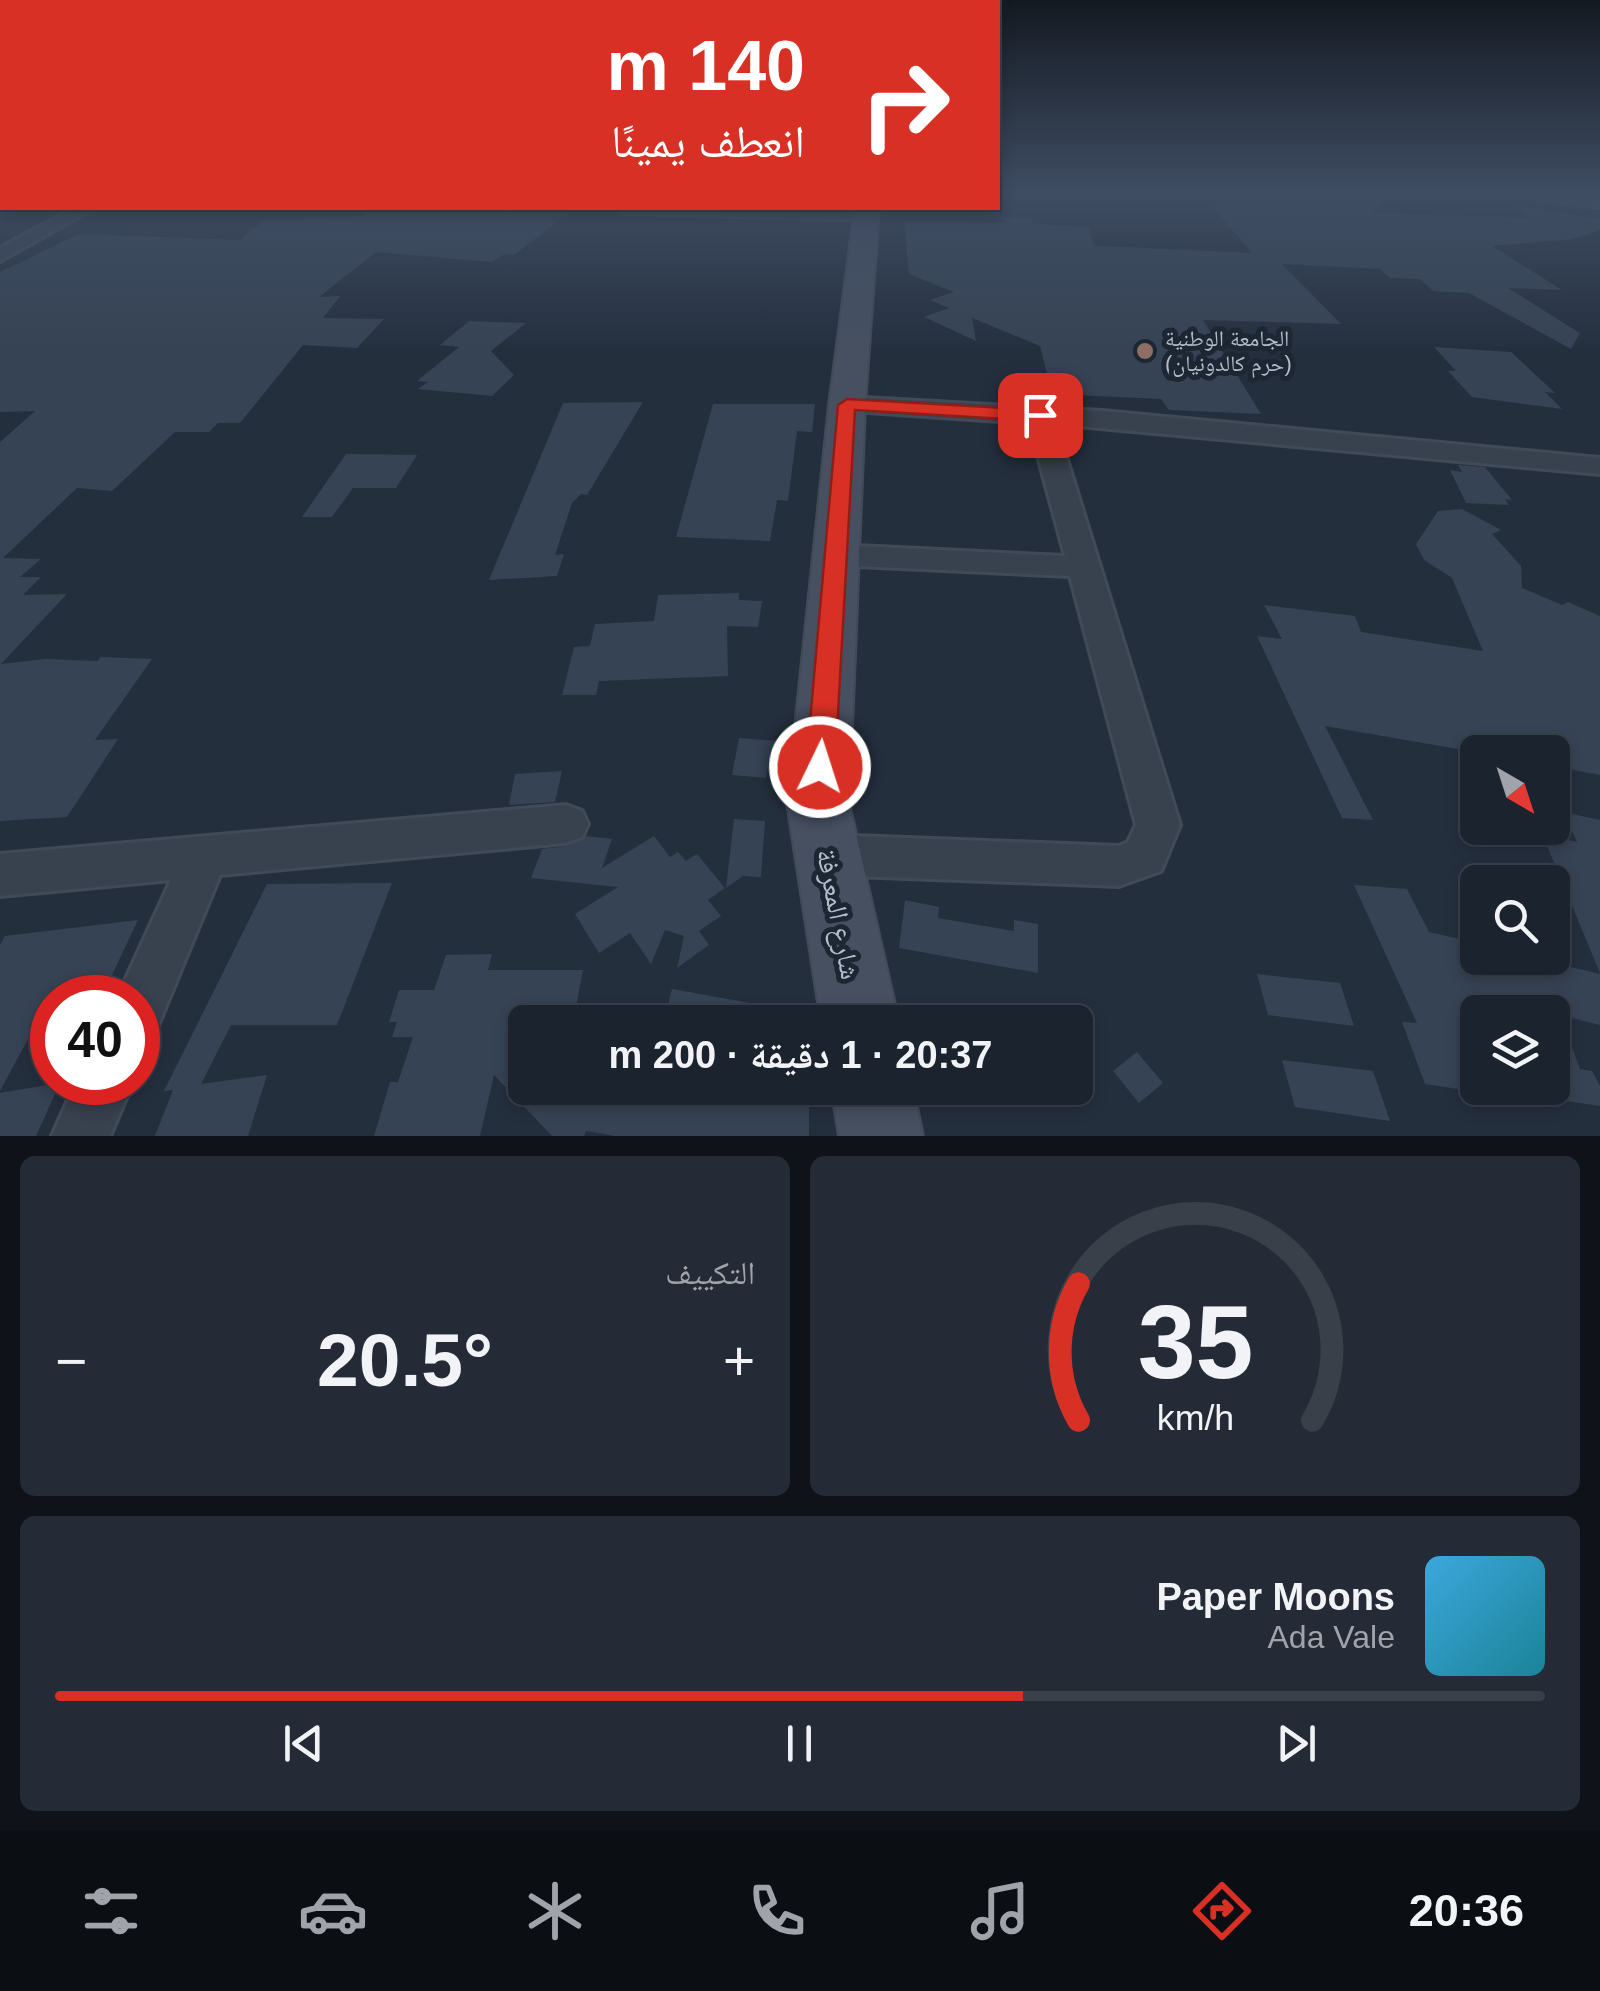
<!DOCTYPE html>
<html lang="ar">
<head>
<meta charset="utf-8">
<style>
	:root { --surface:#1b232e; --page:#242b36; --text:#f1f3f6; --muted:#a0a4aa; --line:#39404a; --accent:#d93025 }
	body { margin:0; font-family:Arial,"Noto Naskh Arabic",sans-serif; background:var(--page); color:var(--text); direction:rtl; height:100vh; display:flex; flex-direction:column; font-size:38px; white-space:nowrap }
	* { box-sizing:border-box; margin:0 }
	p { font-size:32px; color:var(--muted) }
	.icon { flex:none; width:55px; height:55px; fill:none; stroke:currentColor; stroke-width:2; stroke-linecap:round; stroke-linejoin:round }
	.map { position:relative; height:1136px; overflow:hidden; direction:ltr }
	.side { display:flex; flex-direction:column; gap:20px; padding:20px; background:#0f1319; flex:1 }
	.side>* { flex:none }
	.banner { position:absolute; left:0px; top:0px; width:1000px; height:210px; box-shadow:0 5px 15px #0003,0 0 0 2px var(--line); direction:rtl; background:#d93025; color:#fff; overflow:hidden }
	.needle { width:65px; rotate:141deg }
	.fabs { position:absolute; left:1460px; top:735px; display:grid; gap:20px }
	.fabs a { display:grid; place-items:center; width:110px; height:110px; border-radius:15px; background:var(--surface); box-shadow:0 5px 15px #0003,0 0 0 2px var(--line); font-size:50px }
	.speed { position:absolute; left:30px; top:975px; display:flex; gap:20px; font-size:50px; font-weight:700; text-align:center }
	.speed>* { display:grid; place-content:center; width:130px; height:130px; border-radius:50%; background:var(--surface); box-shadow:0 5px 15px #0003,0 0 0 2px var(--line); line-height:1 }
	.speed .limit { border:15px solid #d22; background:#fff; color:#111 }
	.pin { position:absolute; display:grid; place-items:center; width:85px; height:85px; color:#fff; margin:-42px; border-radius:20px; box-shadow:0 5px 15px #0006 }
	.me { position:absolute; width:110px; margin:-55px; rotate:4deg; stroke-linejoin:round; filter:drop-shadow(0 0 8px #0008) }
	.turn { display:flex; align-items:center; gap:35px; height:210px; padding:0 30px; font-size:45px }
	.turn .icon { width:130px; height:130px; stroke-width:2.5 }
	.turn b { display:block; font-size:70px; line-height:85px }
	.big { font-size:75px; font-weight:700; line-height:1.1 }
	.side .widget { flex:1; display:flex; flex-direction:column; justify-content:center; gap:15px; min-width:0; padding:0 35px; border-radius:15px; background:var(--page) }
	.side .dial { align-items:center; gap:0 }
	.dial svg { height:260px; overflow:visible; fill:none; stroke:var(--line); stroke-width:7; stroke-linecap:round; text-anchor:middle }
	.dial text { fill:var(--text); stroke:none }
	.song { display:flex; align-items:center; gap:30px }
	.cover { width:120px; height:120px; border-radius:15px; background:linear-gradient(135deg,hsl(200 70% 55%),hsl(190 70% 35%)) }
	.played { height:10px; border-radius:5px; background:linear-gradient(90deg,var(--accent) 65%,var(--line) 65%) }
	.keys { display:flex; justify-content:space-around; direction:ltr }
	.heat { display:flex; justify-content:space-between; align-items:center; font-size:55px; direction:ltr }
	.side .tiles { flex:1; display:grid; gap:20px; grid-template-columns:1fr 1fr }
	.widget:last-child { grid-column:span 2 }
	.trip { position:absolute; left:508px; top:1005px; width:585px; height:100px; border-radius:15px; background:var(--surface); box-shadow:0 5px 15px #0003,0 0 0 2px var(--line); font-weight:700; line-height:100px; text-align:center; direction:rtl }
	.menu { display:flex; height:160px; justify-content:space-around; align-items:center; background:#0b0e12; color:var(--muted) }
	.menu .icon { width:70px; height:70px }
	.menu .current { color:var(--accent) }
	.menu b { font-size:45px; color:var(--text) }
	.map>svg:first-child { display:block }
	.building { fill:#364354 }
	.lines { fill:none; stroke-linecap:round; stroke-linejoin:round }
	.street-casing { stroke:#414a57; stroke-width:6 }
	.secondary-casing { stroke:#414a57; stroke-width:4 }
	.street { fill:#38414e; fill-rule:evenodd }
	.secondary { fill:#465061; fill-rule:evenodd }
	.route { fill:#d93025; stroke:#8d1f18; stroke-width:2.5 }
	.education-dot { fill:#8d6e63; stroke:#1d2633; stroke-width:4 }
	.labels { text-anchor:middle; stroke-width:10; stroke-linejoin:round; paint-order:stroke }
	.far-poi-label { font-size:22px; fill:#b4bcc9; stroke:#1d2633; text-anchor:start }
	.street-label { font-size:28px; fill:#b4bcc9; stroke:#1d2633 }
</style>
</head>
<body>
<div class="map">
<svg width="1600" height="1136" viewBox="0 0 1600 1136">
	<rect width="100%" height="100%" fill="#242f3e"/>
	<!-- building -->
	<path class="building" d="M 1245,194 L 1383,200 L 1372,213 L 1532,218 L 1512,205 L 1600,219 L 1600,230 L 1573,239 L 1492,246 L 1562,290 L 1508,288 L 1580,333 L 1571,349 L 1469,293 L 1433,291 L 1420,279 L 1390,278 L 1380,269 L 1282,264 L 1341,324 L 1203,320 L 1261,414 L 1169,410 L 1161,399 L 1052,394 L 1040,346 L 972,318 L 976,341 L 924,317 L 949,308 L 930,300 L 954,292 L 909,274 L 904,221 L 1005,223 L 1004,217 L 1031,218 L 1034,224 L 1088,227 L 1094,245 L 1101,246 L 1252,253 L 1212,206 L 1251,206 Z
		M 365,208 L 570,212 L 514,255 L 505,254 L 492,262 L 376,252 L 319,297 L 340,296 L 323,318 L 384,319 L 357,348 L 303,345 L 240,423 L 218,423 L 209,432 L 175,432 L 112,491 L 77,488 L 3,558 L 41,559 L 20,577 L 41,577 L 23,595 L 67,594 L 1,664 L 45,659 L 97,661 L 101,657 L 152,659 L 95,740 L 118,739 L 67,817 L 0,821 L 0,442 L 35,411 L 0,412 L 0,272 L 79,234 L 240,240 L 266,219 L 365,217 Z
		M 469,321 L 526,323 L 491,351 L 514,375 L 492,396 L 418,389 L 428,382 L 417,381 L 459,347 L 440,345 Z
		M 1434,347 L 1511,352 L 1555,393 L 1545,392 L 1562,409 L 1472,397 L 1448,371 L 1456,371 Z
		M 643,402 L 587,495 L 581,494 L 572,503 L 555,555 L 564,554 L 557,576 L 489,580 L 563,403 Z
		M 713,404 L 815,404 L 812,432 L 797,431 L 788,501 L 777,500 L 770,541 L 676,537 Z
		M 346,454 L 417,455 L 396,488 L 353,488 L 332,517 L 302,517 Z
		M 1458,465 L 1485,467 L 1512,500 L 1505,499 L 1509,505 L 1466,503 L 1450,470 L 1462,472 Z
		M 1462,509 L 1501,530 L 1492,534 L 1521,566 L 1522,588 L 1562,605 L 1568,602 L 1600,616 L 1600,775 L 1552,766 L 1552,752 L 1475,752 L 1325,726 L 1373,820 L 1342,818 L 1257,636 L 1282,639 L 1264,605 L 1355,616 L 1361,632 L 1483,651 L 1452,578 L 1424,560 L 1416,544 L 1438,511 Z
		M 739,593 L 739,600 L 762,601 L 758,627 L 727,626 L 728,676 L 599,681 L 596,695 L 562,695 L 574,647 L 590,646 L 595,624 L 654,621 L 658,595 Z
		M 739,738 L 779,741 L 776,767 L 768,767 L 766,778 L 732,775 Z
		M 562,771 L 555,802 L 509,805 L 515,774 Z
		M 1563,812 L 1600,820 L 1600,973 L 1542,834 L 1577,842 Z
		M 734,819 L 765,821 L 761,877 L 743,876 L 726,888 Z
		M 586,836 L 612,839 L 602,868 L 654,836 L 670,857 L 678,852 L 686,861 L 697,854 L 725,888 L 708,900 L 721,916 L 699,931 L 709,945 L 677,968 L 684,936 L 665,930 L 651,964 L 630,933 L 599,953 L 575,914 L 618,887 L 531,878 L 542,849 L 567,846 Z
		M 392,883 L 337,1025 L 231,1025 L 201,1084 L 267,1075 L 248,1136 L 155,1136 L 173,1090 L 164,1091 L 267,884 Z
		M 1354,885 L 1407,889 L 1429,932 L 1478,943 L 1478,958 L 1534,958 L 1600,974 L 1600,1025 L 1560,1015 L 1580,1069 L 1592,1071 L 1600,1086 L 1600,1106 L 1552,1099 L 1552,1012 L 1478,1012 L 1478,1092 L 1425,1084 L 1402,1022 L 1417,1023 Z
		M 905,900 L 939,907 L 938,918 L 1014,931 L 1014,920 L 1038,924 L 1038,973 L 899,948 Z
		M 138,920 L 101,998 L 52,998 L 52,1014 L 41,1015 L 0,1091 L 0,945 L 5,936 Z
		M 492,954 L 488,970 L 583,970 L 573,1022 L 525,1022 L 525,1088 L 603,1088 L 599,1098 L 645,1107 L 650,1088 L 741,1094 L 740,1099 L 809,1101 L 809,1136 L 615,1136 L 586,1131 L 584,1136 L 552,1136 L 494,1075 L 480,1136 L 374,1136 L 390,1082 L 398,1082 L 413,1037 L 392,1037 L 397,1022 L 389,1022 L 399,990 L 434,990 L 446,955 Z
		M 1257,974 L 1340,983 L 1354,1026 L 1268,1015 Z
		M 672,989 L 794,1011 L 793,1022 L 664,1022 Z
		M 1137,1052 L 1163,1083 L 1139,1103 L 1113,1071 Z
		M 1282,1060 L 1373,1071 L 1390,1121 L 1295,1107 Z
		M 60,1083 L 36,1136 L 0,1136 L 0,1093 Z"/>
	<g class="lines">
		<!-- street casing -->
		<g class="street-casing">
			<path id="street" d="M 75,208 L 94,208 L 0,261 L 0,248 Z
				M 618,208 L 866,210 L 874,215 L 866,220 L 626,213 Z
				M 847,397 L 1102,411 L 1600,458 L 1600,474 L 1056,424 L 1180,825 L 1161,871 L 1119,886 L 828,875 L 812,869 L 805,855 L 812,841 L 828,835 L 1119,846 L 1128,842 L 1136,825 L 1070,576 L 836,565 L 825,562 L 820,555 L 825,548 L 836,545 L 1065,556 L 1029,423 L 838,410 L 834,405 L 838,400 Z
				M 566,805 L 582,811 L 588,824 L 582,837 L 566,843 L 220,875 L 157,1028 L 138,1035 L 138,998 L 117,998 L 171,880 L 0,896 L 0,854 Z
				M 76,1082 L 133,1082 L 110,1136 L 52,1136 Z"/>
		</g>
		<!-- secondary casing -->
		<g class="secondary-casing">
			<path id="secondary" d="M 1523,193 L 1600,195 L 1600,209 L 1534,200 Z
				M 855,208 L 879,208 L 865,405 L 849,803 L 899,1022 L 821,1022 L 787,803 L 829,405 Z
				M 831,1088 L 913,1088 L 923,1136 L 839,1136 Z"/>
		</g>
		<!-- street -->
		<use href="#street" class="street"/>
		<!-- secondary -->
		<use href="#secondary" class="secondary"/>
	</g>
	<!-- sky -->
	<linearGradient id="sky" x2="0" y2="1"><stop stop-color="#141a22"/><stop offset="0.55" stop-color="#3f4d63"/><stop offset="1" stop-color="#3f4d63" stop-opacity="0"/></linearGradient>
	<rect width="1600" height="352" fill="url(#sky)"/>
	<!-- route -->
	<path class="route" d="M 847,399 L 1040,410 L 1049,415 L 1040,421 L 855,410 L 835,767 L 831,775 L 820,779 L 810,775 L 806,767 L 838,405 Z"/>
	<!-- markers -->
	<circle class="education-dot" cx="1145" cy="351" r="10"/>
	<g class="labels">
		<!-- far-poi labels -->
		<g class="far-poi-label">
			<text x="1165" y="346">الجامعة الوطنية<tspan x="1165" dy="25">(حرم كالدونيان)</tspan></text>
		</g>
		<!-- street labels -->
		<g class="street-label">
			<text transform="translate(839 914) rotate(79)" y="10">شارع المعرفة</text>
		</g>
	</g>
</svg>
<div class="fabs">
<a><svg class="needle" viewBox="-14 -14 28 28"><path d="M0-13l5 13h-10z" fill="#e53935"/><path d="M0 13l5-13h-10z" fill="#a0a4aa"/></svg></a>
<a><svg class="icon" aria-label="search" viewBox="0 0 24 24"><circle cx="10" cy="10" r="6"/><path d="M15 15l6 6"/></svg></a>
<a><svg class="icon" aria-label="layers" viewBox="0 0 24 24"><path d="M12 4l9 5-9 5-9-5zM3 14l9 5 9-5"/></svg></a>
</div>
<div class="speed"><div class="limit">40</div></div>
<div class="pin" style="left:1040px;top:415px;background:#d93025"><svg class="icon" aria-label="arrive" viewBox="0 0 24 24"><path d="M6 21V4h12l-3 4 3 4H6"/></svg></div>
<svg class="me" style="left:820px;top:767px" viewBox="-20 -20 40 40"><circle r="17" fill="#d93025" stroke="#fff" stroke-width="3"/><path d="M0-11L8 9 0 5-8 9z" fill="#fff"/></svg>
<div class="trip">20:37 · 1 دقيقة · 200 m</div>
<div class="banner">
<div class="turn"><svg class="icon" aria-label="right" viewBox="0 0 24 24"><path d="M7 20v-9h11M14 6l5 5-5 5"/></svg><div><b>140 m</b>انعطف يمينًا</div></div>
</div>
</div>
<section class="side">
<div class="tiles">
<div class="widget dial"><svg viewBox="0 0 100 80">
<path d="M14 69A42 42 0 1 1 86 69"/>
<path d="M14 69A42 42 0 0 1 14 27" stroke="#d93025"/>
<text x="50" y="56" font-size="32" font-weight="700">35</text>
<text x="50" y="72" font-size="11">km/h</text>
</svg></div>
<div class="widget"><p>التكييف</p>
<div class="heat"><a>−</a><b class="big">20.5°</b><a>+</a></div>
</div>
<div class="widget">
<div class="song"><i class="cover"></i><div><b>Paper Moons</b><p>Ada Vale</p></div></div>
<div class="played"></div>
<div class="keys"><svg class="icon" aria-label="previous" viewBox="0 0 24 24"><path d="M18 5L8 12l10 7zM5 5v14"/></svg><svg class="icon" aria-label="pause" viewBox="0 0 24 24"><path d="M8 5v14M16 5v14"/></svg><svg class="icon" aria-label="next" viewBox="0 0 24 24"><path d="M6 5l10 7-10 7zM19 5v14"/></svg></div>
</div>
</div>
</section>
<nav class="menu">
<b>20:36</b>
<svg class="icon current" aria-label="directions" viewBox="0 0 24 24"><path d="M12 3l9 9-9 9-9-9zM9 14v-3h6M13 9l2 2-2 2"/></svg>
<svg class="icon" aria-label="music" viewBox="0 0 24 24"><path d="M9 18V5l10-2v13"/><circle cx="6" cy="18" r="3"/><circle cx="16" cy="16" r="3"/></svg>
<svg class="icon" aria-label="phone" viewBox="0 0 24 24"><path d="M5 4h4l2 5-3 2q2 4 5 5l2-3 5 2v4C11 20 4 13 5 4z"/></svg>
<svg class="icon" aria-label="climate" viewBox="0 0 24 24"><path d="M12 3v18M4 7l16 10M4 17L20 7"/></svg>
<svg class="icon" aria-label="car" viewBox="0 0 24 24"><path d="M5 17H2v-5l4-1 3-4h7l3 4 3 1v5h-3M9 17h6M6 11h13"/><circle cx="7" cy="17" r="2"/><circle cx="17" cy="17" r="2"/></svg>
<svg class="icon" aria-label="filters" viewBox="0 0 24 24"><path d="M4 7h16M4 17h16"/><circle cx="9" cy="7" r="2"/><circle cx="15" cy="17" r="2"/></svg>
</nav>
</body>
</html>
